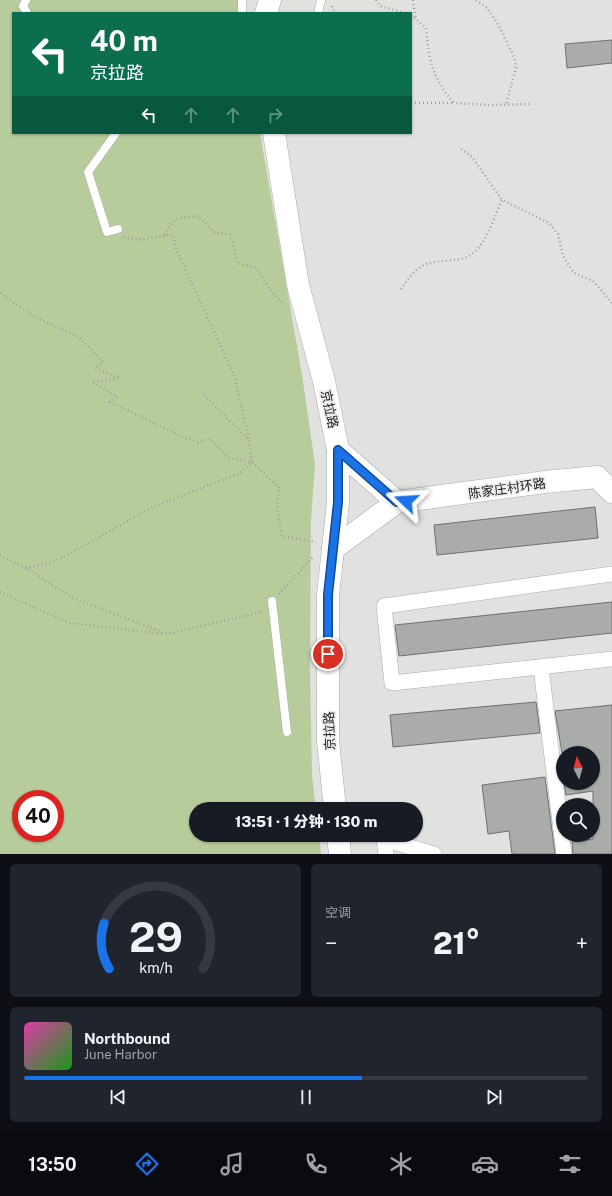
<!DOCTYPE html>
<html lang="zh">
<head>
<meta charset="utf-8">
<style>
	:root { --surface:#171b24; --page:#20242c; --text:#f1f3f6; --muted:#9ea1a6; --line:#363941; --accent:#1a73e8 }
	body { margin:0; font-family:"Public Sans","Noto Sans SC",sans-serif; background:var(--page); color:var(--text); height:100vh; display:flex; flex-direction:column; font-size:15px; white-space:nowrap }
	* { box-sizing:border-box; margin:0 }
	p { font-size:13px; color:var(--muted) }
	.icon { flex:none; width:22px; height:22px; fill:none; stroke:currentColor; stroke-width:2; stroke-linecap:round; stroke-linejoin:round }
	.map { position:relative; height:854px; overflow:hidden }
	.side { display:flex; flex-direction:column; gap:10px; padding:10px; background:#0d0f14; flex:1 }
	.side>* { flex:none }
	.banner { position:absolute; left:12px; top:12px; width:400px; height:122px; border-radius:0px; box-shadow:0 1px 3px #0004; background:#0b6e4f; color:#fff; overflow:hidden }
	.needle { width:26px; rotate:354deg }
	.buttons { position:absolute; left:556px; top:746px; display:grid; gap:8px }
	.buttons a { display:grid; place-items:center; width:44px; height:44px; border-radius:50%; background:var(--surface); box-shadow:0 1px 3px #0004; font-size:20px }
	.speed { position:absolute; left:12px; top:790px; display:flex; gap:8px; font-size:20px; font-weight:700; text-align:center }
	.speed>* { display:grid; place-content:center; width:52px; height:52px; border-radius:50%; background:var(--surface); box-shadow:0 1px 3px #0004; line-height:1 }
	.speed .limit { border:6px solid #d22; background:#fff; color:#111 }
	.pin { position:absolute; display:grid; place-items:center; width:34px; height:34px; color:#fff; margin:-17px; border:2px solid #fff; border-radius:50%; box-shadow:0 1px 4px #0007 }
	.me { position:absolute; width:44px; margin:-22px; rotate:290deg; stroke-linejoin:round; filter:drop-shadow(0 0 3px #0008) }
	.turn { display:flex; align-items:center; gap:14px; height:84px; padding:0 12px; font-size:18px }
	.turn .icon { width:52px; height:52px; stroke-width:2.5 }
	.turn b { display:block; font-size:28px; line-height:34px }
	.lanes { display:flex; align-items:center; height:38px; padding:0 12px; background:#0003; justify-content:center; gap:20px; direction:ltr }
	.lanes .off { opacity:.35 }
	.big { font-size:30px; font-weight:800; line-height:1.1 }
	.side .tile { flex:1; display:flex; flex-direction:column; justify-content:center; gap:6px; min-width:0; padding:0 14px; border-radius:6px; background:var(--page) }
	.side .dial { align-items:center; gap:0 }
	.dial svg { height:104px; overflow:visible; fill:none; stroke:var(--line); stroke-width:7; stroke-linecap:round; text-anchor:middle }
	.dial text { fill:var(--text); stroke:none }
	.song { display:flex; align-items:center; gap:12px }
	.cover { width:48px; height:48px; border-radius:6px; background:linear-gradient(135deg,hsl(320 70% 55%),hsl(120 70% 35%)) }
	.played { height:4px; border-radius:2px; background:linear-gradient(90deg,var(--accent) 60%,var(--line) 60%) }
	.keys { display:flex; justify-content:space-around; direction:ltr }
	.heat { display:flex; justify-content:space-between; align-items:center; font-size:22px; direction:ltr }
	.side .tiles { flex:1; display:grid; gap:10px; grid-template-columns:1fr 1fr }
	.tile:last-child { grid-column:span 2 }
	.trip { position:absolute; left:189px; top:802px; width:234px; height:40px; border-radius:20px; background:var(--surface); box-shadow:0 1px 3px #0004; font-weight:800; line-height:40px; text-align:center }
	.tabs { display:flex; height:64px; justify-content:space-around; align-items:center; background:#090b0e; color:var(--muted) }
	.tabs .icon { width:28px; height:28px }
	.tabs .active { color:var(--accent) }
	.tabs b { font-size:18px; color:var(--text) }
	.map>svg:first-child { display:block }
	.green { fill:#b7cc9b; fill-rule:evenodd }
	.building { fill:#aaaca9; stroke:#6f706e }
	.lines { fill:none; stroke-linecap:round; stroke-linejoin:round }
	.lane-casing { stroke:#aaaba8; stroke-width:9 }
	.street-casing { stroke:#aaaba8; stroke-width:16 }
	.secondary-casing { stroke:#aaaba8; stroke-width:23 }
	.highway-casing { stroke:#aaaba8; stroke-width:23 }
	.path { stroke:#9fa09e; stroke-width:2.5; stroke-dasharray:1 3; stroke-linecap:butt }
	.lane { stroke:#fff; stroke-width:8 }
	.street { stroke:#fff; stroke-width:15 }
	.secondary { stroke:#fff; stroke-width:22 }
	.highway { stroke:#fff; stroke-width:22 }
	.route-casing { stroke:#114b97; stroke-width:10 }
	.route { stroke:#1a73e8; stroke-width:7 }
	.labels { text-anchor:middle; stroke-width:3.5; stroke-linejoin:round; paint-order:stroke }
	.street-label { font-size:13px; fill:#232322; stroke:#eeefed }
</style>
</head>
<body>
<div class="map">
<svg width="612" height="854" viewBox="0 0 612 854">
	<rect width="100%" height="100%" fill="#e1e2df"/>
	<!-- green -->
	<path class="green" d="M 0,0 L 238,0 L 241,13 L 13,13 L 13,133 L 260,133 L 302,375 L 315,464 L 311,520 L 310,673 L 312,776 L 316,809 L 196,809 L 196,835 L 319,835 L 321,854 L 0,854 ZM 21,799 L 55,799 L 55,833 L 21,833 Z"/>
	<!-- building -->
	<path class="building" d="M 612,40 L 612,63 L 567,68 L 565,44 Z
		M 595,507 L 598,538 L 437,555 L 434,525 Z
		M 612,602 L 612,633 L 399,656 L 395,625 Z
		M 536,702 L 540,733 L 393,747 L 390,715 Z
		M 612,705 L 612,854 L 573,854 L 572,842 L 593,839 L 593,791 L 566,795 L 564,783 L 593,783 L 593,753 L 562,753 L 555,711 Z
		M 545,777 L 555,854 L 512,854 L 509,831 L 488,834 L 482,785 Z"/>
	<g class="lines">
		<!-- lane casing -->
		<g class="lane-casing">
			<path id="lane" d="M 26,0 L 23,6 L 27,13
				M 242,0 L 242,13
				M 318,13 L 321,0
				M 116,133 L 88,172 L 107,232 L 118,229
				M 272,601 L 287,732"/>
		</g>
		<!-- street casing -->
		<g class="street-casing">
			<path id="street" d="M 612,574 L 384,606 L 392,683 L 612,659
				M 541,668 L 564,854
				M 386,854 L 384,839 L 434,854"/>
		</g>
		<!-- secondary casing -->
		<g class="secondary-casing">
			<path id="secondary" d="M 397,502 L 545,482 L 597,477 L 612,492
				M 333,549 L 397,502 L 338,450"/>
		</g>
		<!-- highway casing -->
		<g class="highway-casing">
			<path id="highway" d="M 266,13 L 270,0
				M 274,133 L 298,285 L 324,381 L 338,450 L 338,502 L 328,595 L 328,741 L 335,809
				M 338,835 L 340,854"/>
		</g>
		<!-- path -->
		<path class="path" d="M 376,0 L 380,6 L 404,13
			M 413,0 L 416,19
			M 476,0 L 487,8 L 499,26 L 514,57 L 516,67 L 506,105
			M 332,6 L 335,13
			M 411,15 L 426,28 C 429,60 432,78 454,103 L 490,105 L 531,104
			M 411,103 L 454,103
			M 461,149 L 472,157 L 502,200 L 549,223 L 558,234 L 563,256 L 574,273 L 593,281 L 612,303
			M 165,235 C 174,216 178,218 198,216 L 214,232 L 231,235 L 237,263 L 256,268 L 274,295 L 283,303
			M 124,237 L 138,240 L 173,234 L 176,249 L 234,375 L 249,440
			M 401,289 C 407,281 413,271 422,266 C 436,258 458,264 472,254 C 487,243 494,217 502,200
			M 0,293 L 35,317 L 79,337 L 103,362 L 95,368 L 120,378 L 92,382 L 117,397 L 110,402 L 183,437 L 197,442 L 210,439 L 229,458 L 252,462 L 279,488 L 277,509 L 282,536 L 316,542
			M 0,555 L 26,568 L 73,598 L 167,634 L 262,612
			M 26,568 L 50,563 L 65,556 L 153,507 L 240,473 L 252,462 L 249,440 L 204,395
			M 0,592 L 69,623 L 163,634
			M 279,594 L 313,557"/>
		<!-- lane -->
		<use href="#lane" class="lane"/>
		<!-- street -->
		<use href="#street" class="street"/>
		<!-- secondary -->
		<use href="#secondary" class="secondary"/>
		<!-- highway -->
		<use href="#highway" class="highway"/>
	</g>
	<g class="lines">
		<!-- route casing -->
		<g class="route-casing">
			<path id="route" d="M 328,654 L 328,595 L 338,502 L 338,450 L 397,502 L 406,501"/>
		</g>
		<!-- route -->
		<use href="#route" class="route"/>
	</g>
	<g class="labels">
		<!-- street labels -->
		<g class="street-label">
			<text transform="translate(330 409) rotate(78)" y="5">京拉路</text>
			<text transform="translate(507 488) rotate(-8)" y="5">陈家庄村环路</text>
			<text transform="translate(329 731) rotate(-92)" y="5">京拉路</text>
		</g>
	</g>
</svg>
<div class="buttons">
<a><svg class="needle" viewBox="-14 -14 28 28"><path d="M0-13l5 13h-10z" fill="#e53935"/><path d="M0 13l5-13h-10z" fill="#9ea1a6"/></svg></a>
<a><svg class="icon" aria-label="search" viewBox="0 0 24 24"><circle cx="10" cy="10" r="6"/><path d="M15 15l6 6"/></svg></a>
</div>
<div class="speed"><div class="limit">40</div></div>
<div class="pin" style="left:328px;top:654px;background:#d93025"><svg class="icon" aria-label="arrive" viewBox="0 0 24 24"><path d="M6 21V4h12l-3 4 3 4H6"/></svg></div>
<svg class="me" style="left:406px;top:501px" viewBox="-20 -20 40 40"><path d="M0-17L14 15 0 8-14 15z" fill="#1a73e8" stroke="#fff" stroke-width="4"/></svg>
<div class="trip">13:51 · 1 分钟 · 130 m</div>
<div class="banner">
<div class="turn"><svg class="icon" aria-label="left" viewBox="0 0 24 24"><path d="M17 20v-9H6M10 6l-5 5 5 5"/></svg><div><b>40 m</b>京拉路</div></div>
<div class="lanes"><svg class="icon" aria-label="left" viewBox="0 0 24 24"><path d="M17 20v-9H6M10 6l-5 5 5 5"/></svg><svg class="icon off" aria-label="ahead" viewBox="0 0 24 24"><path d="M12 20V5M6 11l6-6 6 6"/></svg><svg class="icon off" aria-label="ahead" viewBox="0 0 24 24"><path d="M12 20V5M6 11l6-6 6 6"/></svg><svg class="icon off" aria-label="right" viewBox="0 0 24 24"><path d="M7 20v-9h11M14 6l5 5-5 5"/></svg></div>
</div>
</div>
<section class="side">
<div class="tiles">
<div class="tile dial"><svg viewBox="0 0 100 80">
<path d="M14 69A42 42 0 1 1 86 69"/>
<path d="M14 69A42 42 0 0 1 10 34" stroke="#1a73e8"/>
<text x="50" y="56" font-size="32" font-weight="700">29</text>
<text x="50" y="72" font-size="11">km/h</text>
</svg></div>
<div class="tile"><p>空调</p>
<div class="heat"><a>−</a><b class="big">21°</b><a>+</a></div>
</div>
<div class="tile">
<div class="song"><i class="cover"></i><div><b>Northbound</b><p>June Harbor</p></div></div>
<div class="played"></div>
<div class="keys"><svg class="icon" aria-label="previous" viewBox="0 0 24 24"><path d="M18 5L8 12l10 7zM5 5v14"/></svg><svg class="icon" aria-label="pause" viewBox="0 0 24 24"><path d="M8 5v14M16 5v14"/></svg><svg class="icon" aria-label="next" viewBox="0 0 24 24"><path d="M6 5l10 7-10 7zM19 5v14"/></svg></div>
</div>
</div>
</section>
<nav class="tabs">
<b>13:50</b>
<svg class="icon active" aria-label="directions" viewBox="0 0 24 24"><path d="M12 3l9 9-9 9-9-9zM9 14v-3h6M13 9l2 2-2 2"/></svg>
<svg class="icon" aria-label="music" viewBox="0 0 24 24"><path d="M9 18V5l10-2v13"/><circle cx="6" cy="18" r="3"/><circle cx="16" cy="16" r="3"/></svg>
<svg class="icon" aria-label="phone" viewBox="0 0 24 24"><path d="M5 4h4l2 5-3 2q2 4 5 5l2-3 5 2v4C11 20 4 13 5 4z"/></svg>
<svg class="icon" aria-label="climate" viewBox="0 0 24 24"><path d="M12 3v18M4 7l16 10M4 17L20 7"/></svg>
<svg class="icon" aria-label="car" viewBox="0 0 24 24"><path d="M5 17H2v-5l4-1 3-4h7l3 4 3 1v5h-3M9 17h6M6 11h13"/><circle cx="7" cy="17" r="2"/><circle cx="17" cy="17" r="2"/></svg>
<svg class="icon" aria-label="filters" viewBox="0 0 24 24"><path d="M4 7h16M4 17h16"/><circle cx="9" cy="7" r="2"/><circle cx="15" cy="17" r="2"/></svg>
</nav>
</body>
</html>
